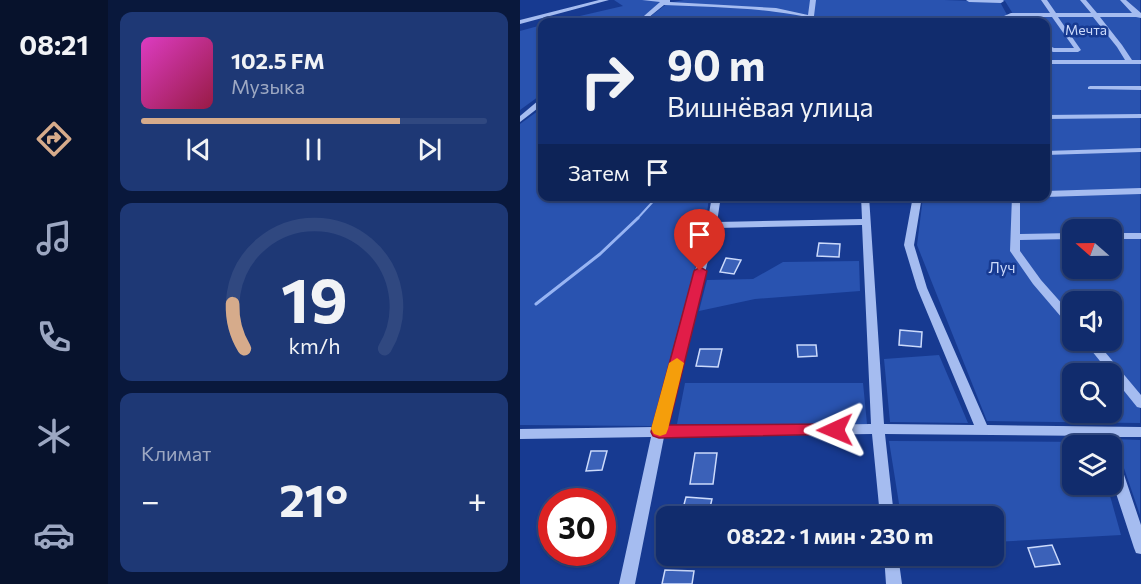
<!DOCTYPE html>
<html lang="ru">
<head>
<meta charset="utf-8">
<style>
	:root { --surface:#112c6d; --page:#1e3875; --text:#f1f3f6; --muted:#9ca7c2; --line:#304880; --accent:#d6ab8b }
	body { margin:0; font-family:Commissioner,sans-serif; background:var(--page); color:var(--text); height:100vh; display:flex; flex-direction:column; font-size:22px; white-space:nowrap }
	* { box-sizing:border-box; margin:0 }
	p { font-size:20px; color:var(--muted) }
	.icon { flex:none; width:33px; height:33px; fill:none; stroke:currentColor; stroke-width:2; stroke-linecap:round; stroke-linejoin:round }
	.map { position:relative; flex:1; overflow:hidden }
	.side { display:flex; flex-direction:column; gap:12px; padding:12px; background:#09183c; width:412px }
	.side>* { flex:none }
	.banner { position:absolute; left:18px; top:18px; width:512px; height:183px; border-radius:12px; box-shadow:0 2px 4px #0004,0 0 0 2px var(--line); background:#112c6d; color:var(--text); overflow:hidden }
	.needle { width:39px; rotate:290deg }
	.controls { position:absolute; left:542px; top:219px; display:grid; gap:12px }
	.controls a { display:grid; place-items:center; width:60px; height:60px; border-radius:12px; background:var(--surface); box-shadow:0 2px 4px #0004,0 0 0 2px var(--line); font-size:30px }
	.speed { position:absolute; left:18px; top:488px; display:flex; gap:12px; font-size:30px; font-weight:700; text-align:center }
	.speed>* { display:grid; place-content:center; width:78px; height:78px; border-radius:50%; background:var(--surface); box-shadow:0 2px 4px #0004,0 0 0 2px var(--line); line-height:1 }
	.speed .limit { border:9px solid #d22; background:#fff; color:#111 }
	.pin { position:absolute; display:grid; place-items:center; width:51px; height:51px; color:#fff; margin:-62px -26px; border-radius:50% 50% 50% 0; rotate:-45deg; box-shadow:0 0 6px #0007 }
	.pin .icon { rotate:45deg }
	.me { position:absolute; width:66px; margin:-33px; rotate:269deg; stroke-linejoin:round; filter:drop-shadow(0 0 4px #0008) }
	.turn { display:flex; align-items:center; gap:21px; height:126px; padding:0 30px; font-size:27px }
	.turn .icon { width:78px; height:78px; stroke-width:2.5 }
	.turn b { display:block; font-size:42px; line-height:51px }
	.then { display:flex; align-items:center; height:57px; padding:0 30px; background:#0003; gap:12px; font-size:22px }
	.big { font-size:45px; font-weight:700; line-height:1.1 }
	.side .widget { flex:1; display:flex; flex-direction:column; justify-content:center; gap:9px; min-width:0; padding:0 21px; border-radius:12px; background:var(--page) }
	.side .dial { align-items:center; gap:0 }
	.dial svg { height:156px; overflow:visible; fill:none; stroke:var(--line); stroke-width:7; stroke-linecap:round; text-anchor:middle }
	.dial text { fill:var(--text); stroke:none }
	.song { display:flex; align-items:center; gap:18px }
	.cover { width:72px; height:72px; border-radius:9px; background:linear-gradient(135deg,hsl(310 70% 55%),hsl(340 70% 35%)) }
	.played { height:6px; border-radius:3px; background:linear-gradient(90deg,var(--accent) 75%,var(--line) 75%) }
	.keys { display:flex; justify-content:space-around; direction:ltr }
	.heat { display:flex; justify-content:space-between; align-items:center; font-size:33px; direction:ltr }
	.trip { position:absolute; left:136px; top:506px; width:348px; height:60px; border-radius:12px; background:var(--surface); box-shadow:0 2px 4px #0004,0 0 0 2px var(--line); font-weight:700; line-height:60px; text-align:center }
	main { display:flex; flex:1; min-height:0 }
	.dock { display:flex; flex-direction:column; width:108px; justify-content:space-around; align-items:center; background:#07122c; color:var(--muted) }
	.dock .icon { width:42px; height:42px }
	.dock .on { color:var(--accent) }
	.dock b { font-size:27px; color:var(--text) }
	.map>svg:first-child { display:block }
	.green { fill:#2953b0; fill-rule:evenodd }
	.lines { fill:none; stroke-linecap:round; stroke-linejoin:round }
	.stream-far2 { stroke:#97b4f3; stroke-width:1.5 }
	.stream-far1 { stroke:#97b4f3; stroke-width:2 }
	.stream { stroke:#97b4f3; stroke-width:3 }
	.building { fill:#3b61b8; stroke:#ccdafb; stroke-width:1.5 }
	.minor { fill:#a5bcf0; fill-rule:evenodd }
	.route { fill:#e11d48; stroke:#92132f; stroke-width:1.5 }
	.slow { fill:#f59e0b }
	.labels { text-anchor:middle; stroke-width:5; stroke-linejoin:round; paint-order:stroke }
	.far-park-label { font-size:14px; fill:#ccdafb; stroke:#173a91 }
	.park-label { font-size:15px; fill:#ccdafb; stroke:#173a91 }
</style>
</head>
<body>
<main>
<nav class="dock">
<b>08:21</b>
<svg class="icon on" aria-label="directions" viewBox="0 0 24 24"><path d="M12 3l9 9-9 9-9-9zM9 14v-3h6M13 9l2 2-2 2"/></svg>
<svg class="icon" aria-label="music" viewBox="0 0 24 24"><path d="M9 18V5l10-2v13"/><circle cx="6" cy="18" r="3"/><circle cx="16" cy="16" r="3"/></svg>
<svg class="icon" aria-label="phone" viewBox="0 0 24 24"><path d="M5 4h4l2 5-3 2q2 4 5 5l2-3 5 2v4C11 20 4 13 5 4z"/></svg>
<svg class="icon" aria-label="climate" viewBox="0 0 24 24"><path d="M12 3v18M4 7l16 10M4 17L20 7"/></svg>
<svg class="icon" aria-label="car" viewBox="0 0 24 24"><path d="M5 17H2v-5l4-1 3-4h7l3 4 3 1v5h-3M9 17h6M6 11h13"/><circle cx="7" cy="17" r="2"/><circle cx="17" cy="17" r="2"/></svg>
</nav>
<section class="side">
<div class="widget">
<div class="song"><i class="cover"></i><div><b>102.5 FM</b><p>Музыка</p></div></div>
<div class="played"></div>
<div class="keys"><svg class="icon" aria-label="previous" viewBox="0 0 24 24"><path d="M18 5L8 12l10 7zM5 5v14"/></svg><svg class="icon" aria-label="pause" viewBox="0 0 24 24"><path d="M8 5v14M16 5v14"/></svg><svg class="icon" aria-label="next" viewBox="0 0 24 24"><path d="M6 5l10 7-10 7zM19 5v14"/></svg></div>
</div>
<div class="widget dial"><svg viewBox="0 0 100 80">
<path d="M14 69A42 42 0 1 1 86 69"/>
<path d="M14 69A42 42 0 0 1 8 46" stroke="#d6ab8b"/>
<text x="50" y="56" font-size="32" font-weight="700">19</text>
<text x="50" y="72" font-size="11">km/h</text>
</svg></div>
<div class="widget"><p>Климат</p>
<div class="heat"><a>−</a><b class="big">21°</b><a>+</a></div>
</div>
</section>
<div class="map">
<svg width="621" height="584" viewBox="0 0 621 584">
	<rect width="100%" height="100%" fill="#173a91"/>
	<!-- green -->
	<path class="green" d="M 94,0 L 149,0 L 114,22 L 34,22 L 103,6 Z
		M 164,0 L 424,0 L 480,2 L 491,22 L 123,22 L 148,3 Z
		M 466,0 L 620,0 L 620,61 L 525,60 L 525,22 L 498,22 L 485,1 Z
		M 22,25 L 22,94 L 0,110 L 0,31 Z
		M 525,64 L 620,64 L 620,423 L 467,421 L 397,245 L 403,197 L 525,196 ZM 552,230 L 591,230 L 591,268 L 552,268 ZM 552,302 L 591,302 L 591,340 L 552,340 ZM 552,374 L 591,374 L 591,412 L 552,412 Z
		M 22,108 L 22,196 L 189,197 L 185,230 L 132,426 L 0,425 L 0,124 Z
		M 339,261 L 340,291 L 235,299 L 179,311 L 187,280 L 233,279 L 263,262 Z
		M 419,355 L 448,423 L 370,422 L 364,359 Z
		M 165,383 L 343,383 L 347,424 L 157,424 Z
		M 594,439 L 620,440 L 620,515 Z
		M 369,441 L 576,442 L 577,445 L 552,446 L 552,484 L 587,485 L 601,535 L 474,542 L 474,516 L 381,516 Z"/>
	<g class="lines">
		<!-- stream-far2 -->
		<path class="stream-far2" d="M 282,22 L 286,19"/>
		<!-- stream-far1 -->
		<path class="stream-far1" d="M 117,219 L 138,196"/>
		<!-- stream -->
		<path class="stream" d="M 16,304 L 80,254 L 118,218"/>
	</g>
	<!-- building -->
	<path class="building" d="M 299,243 L 320,244 L 319,257 L 297,256 Z
		M 206,258 L 221,260 L 214,274 L 200,272 Z
		M 380,330 L 402,332 L 401,347 L 379,345 Z
		M 277,345 L 296,345 L 297,356 L 278,357 Z
		M 180,349 L 202,349 L 198,367 L 176,366 Z
		M 71,451 L 87,451 L 82,470 L 66,471 Z
		M 175,453 L 197,453 L 193,484 L 170,484 Z
		M 166,497 L 192,499 L 188,516 L 161,516 Z
		M 532,545 L 540,564 L 515,567 L 508,548 Z
		M 236,555 L 272,555 L 269,566 L 236,559 Z
		M 145,570 L 174,571 L 172,584 L 142,584 Z"/>
	<g class="lines">
		<!-- minor -->
		<path class="minor" d="M 79,0 L 89,0 L 0,24 L 0,20 Z
			M 122,0 L 150,0 L 150,2 L 256,8 L 288,15 L 290,0 L 296,0 L 294,16 L 340,20 L 343,22 C 314,25 285,15 256,12 C 219,7 181,7 144,5 L 123,22 L 117,22 L 140,2 Z
			M 446,0 L 483,0 L 484,1 L 481,3 L 449,2 Z
			M 521,0 L 527,0 L 536,13 L 571,13 L 560,0 L 566,0 L 577,13 L 612,13 L 600,0 L 606,0 L 621,13 L 621,18 L 616,17 L 580,17 L 602,45 L 612,60 L 621,60 L 621,64 L 525,64 L 525,60 L 605,60 L 597,47 L 573,17 L 538,17 L 561,50 L 558,52 L 533,52 L 525,48 L 525,44 L 534,48 L 554,48 L 532,17 L 492,17 L 477,22 L 470,22 L 491,13 L 530,13 Z
			M 364,20 L 395,20 L 398,22 L 361,22 Z
			M 570,86 L 621,86 L 621,90 L 568,89 L 568,87 Z
			M 19,100 L 22,100 L 22,105 L 0,122 L 0,116 Z
			M 621,114 L 621,118 L 525,119 L 525,115 Z
			M 621,148 L 621,152 L 525,155 L 525,151 Z
			M 621,188 L 621,194 L 525,197 L 524,196 L 525,191 Z
			M 192,196 L 201,196 L 197,222 L 342,219 L 341,196 L 349,196 L 364,424 L 454,425 L 397,288 L 384,245 L 393,196 L 402,196 L 394,245 L 407,288 L 467,425 L 621,427 L 621,437 L 591,437 L 594,446 L 591,450 L 591,446 L 580,446 L 578,436 L 365,434 L 374,516 L 360,516 L 352,434 L 144,437 L 115,584 L 99,584 L 131,437 L 0,439 L 0,429 L 134,427 L 187,225 ZM 342,225 L 351,424 L 147,427 L 196,228 Z
			M 492,196 L 500,196 L 500,234 L 552,233 L 552,239 L 500,240 L 500,251 L 521,280 L 552,315 L 552,326 L 548,325 L 513,284 L 490,251 Z
			M 591,233 L 621,233 L 621,239 L 591,239 Z
			M 563,340 L 575,340 L 621,395 L 621,408 L 617,407 Z
			M 591,452 L 596,453 L 598,457 L 621,525 L 621,554 L 616,553 L 614,548 L 591,478 Z
			M 364,555 L 378,555 L 382,584 L 366,584 Z"/>
	</g>
	<!-- route -->
	<path class="route" d="M 180,267 L 187,271 L 149,425 L 315,424 L 320,425 L 323,430 L 320,434 L 139,438 L 133,436 L 131,432 L 174,271 Z"/>
	<!-- slow -->
	<path class="slow" d="M 157,358 L 164,363 L 148,429 L 146,434 L 140,436 L 134,434 L 131,429 L 149,363 Z"/>
	<g class="labels">
		<!-- far-park labels -->
		<g class="far-park-label">
			<text x="566" y="35">Мечта</text>
		</g>
		<!-- park labels -->
		<g class="park-label">
			<text x="482" y="273">Луч</text>
		</g>
	</g>
</svg>
<div class="controls">
<a><svg class="needle" viewBox="-14 -14 28 28"><path d="M0-13l5 13h-10z" fill="#e53935"/><path d="M0 13l5-13h-10z" fill="#9ca7c2"/></svg></a>
<a><svg class="icon" aria-label="sound" viewBox="0 0 24 24"><path d="M4 9h4l5-4v14l-5-4H4zM17 9q2 3 0 6"/></svg></a>
<a><svg class="icon" aria-label="search" viewBox="0 0 24 24"><circle cx="10" cy="10" r="6"/><path d="M15 15l6 6"/></svg></a>
<a><svg class="icon" aria-label="layers" viewBox="0 0 24 24"><path d="M12 4l9 5-9 5-9-5zM3 14l9 5 9-5"/></svg></a>
</div>
<div class="speed"><div class="limit">30</div></div>
<div class="pin" style="left:180px;top:271px;background:#d93025"><svg class="icon" aria-label="arrive" viewBox="0 0 24 24"><path d="M6 21V4h12l-3 4 3 4H6"/></svg></div>
<svg class="me" style="left:315px;top:430px" viewBox="-20 -20 40 40"><path d="M0-17L14 15 0 8-14 15z" fill="#e11d48" stroke="#fff" stroke-width="4"/></svg>
<div class="trip">08:22 · 1 мин · 230 m</div>
<div class="banner">
<div class="turn"><svg class="icon" aria-label="right" viewBox="0 0 24 24"><path d="M7 20v-9h11M14 6l5 5-5 5"/></svg><div><b>90 m</b>Вишнёвая улица</div></div>
<div class="then">Затем<svg class="icon" aria-label="arrive" viewBox="0 0 24 24"><path d="M6 21V4h12l-3 4 3 4H6"/></svg></div>
</div>
</div>
</main>
</body>
</html>
